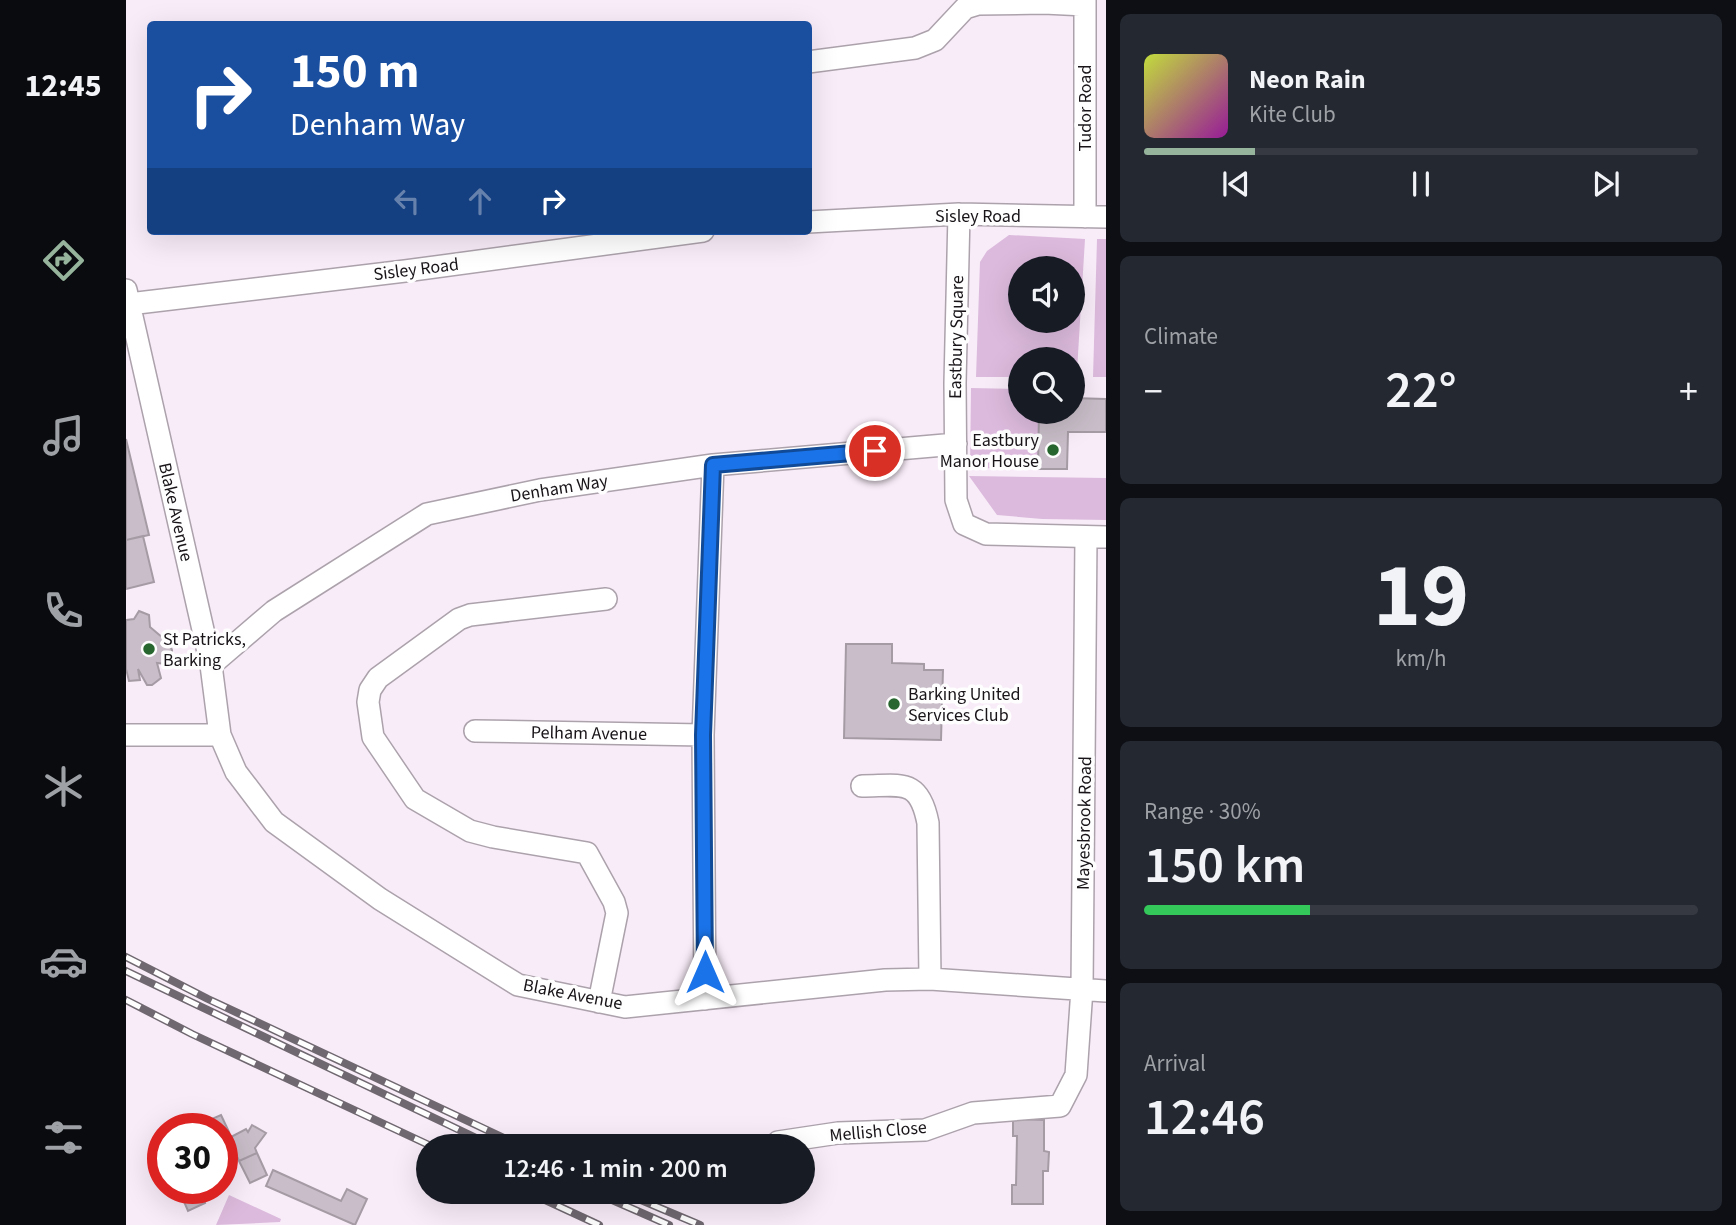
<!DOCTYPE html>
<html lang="en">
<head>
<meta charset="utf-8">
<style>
	:root { --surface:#171b24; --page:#242831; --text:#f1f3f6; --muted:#9ea1a6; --line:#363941; --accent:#96b49c }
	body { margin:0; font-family:"Source Sans 3",sans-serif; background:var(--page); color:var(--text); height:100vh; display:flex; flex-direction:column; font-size:26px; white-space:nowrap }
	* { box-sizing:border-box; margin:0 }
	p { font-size:23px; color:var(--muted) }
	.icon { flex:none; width:38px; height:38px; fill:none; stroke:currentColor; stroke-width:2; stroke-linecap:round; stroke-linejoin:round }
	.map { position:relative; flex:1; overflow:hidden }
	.side { display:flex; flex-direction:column; gap:14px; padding:14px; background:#0d0f14; width:630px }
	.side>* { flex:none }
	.banner { position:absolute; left:21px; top:21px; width:665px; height:214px; border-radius:7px; box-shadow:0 7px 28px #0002; background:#1a4fa0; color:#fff; overflow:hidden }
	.tools { position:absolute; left:882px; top:256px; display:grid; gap:14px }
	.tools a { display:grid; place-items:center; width:77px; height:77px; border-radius:50%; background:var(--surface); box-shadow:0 7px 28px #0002; font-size:35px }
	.speed { position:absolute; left:21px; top:1113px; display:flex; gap:14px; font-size:35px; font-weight:700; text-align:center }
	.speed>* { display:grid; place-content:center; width:91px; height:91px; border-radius:50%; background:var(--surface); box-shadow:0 7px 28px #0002; line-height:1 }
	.speed .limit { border:10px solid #d22; background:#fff; color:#111 }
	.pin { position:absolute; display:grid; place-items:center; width:60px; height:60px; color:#fff; margin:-30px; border:4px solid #fff; border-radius:50%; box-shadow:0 2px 7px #0007 }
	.me { position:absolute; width:77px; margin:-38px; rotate:0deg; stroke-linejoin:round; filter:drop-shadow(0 0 5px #0008) }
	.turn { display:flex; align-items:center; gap:24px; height:147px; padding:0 28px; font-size:32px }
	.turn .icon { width:91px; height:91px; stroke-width:2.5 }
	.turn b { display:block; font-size:49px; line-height:60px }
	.lanes { display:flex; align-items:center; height:66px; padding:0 28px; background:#0003; justify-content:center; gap:35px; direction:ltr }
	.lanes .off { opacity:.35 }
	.big { font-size:52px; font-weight:600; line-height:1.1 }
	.side .widget { flex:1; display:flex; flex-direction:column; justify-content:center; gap:10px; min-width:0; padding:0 24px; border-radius:10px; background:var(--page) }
	.side .dial { align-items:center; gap:0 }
	.dial b { font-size:91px; line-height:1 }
	.song { display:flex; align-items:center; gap:21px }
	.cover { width:84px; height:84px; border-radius:10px; background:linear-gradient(135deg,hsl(70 70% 55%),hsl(300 70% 35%)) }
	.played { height:7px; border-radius:4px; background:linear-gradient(90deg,var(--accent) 20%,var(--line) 20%) }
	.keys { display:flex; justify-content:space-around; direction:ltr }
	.heat { display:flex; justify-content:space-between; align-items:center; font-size:38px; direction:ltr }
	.charge { height:10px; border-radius:5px; background:linear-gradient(90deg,#34c759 30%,var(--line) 0) }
	.trip { position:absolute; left:290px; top:1134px; width:399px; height:70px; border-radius:35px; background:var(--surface); box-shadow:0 7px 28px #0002; font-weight:600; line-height:70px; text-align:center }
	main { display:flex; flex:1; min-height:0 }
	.menu { display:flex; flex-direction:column; width:126px; justify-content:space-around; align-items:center; background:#090b0e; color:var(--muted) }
	.menu .icon { width:49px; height:49px }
	.menu .selected { color:var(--accent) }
	.menu b { font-size:32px; color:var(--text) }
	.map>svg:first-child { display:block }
	.green { fill:#dcbadd; fill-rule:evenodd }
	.building { fill:#c8bdc8; stroke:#a59ba5; stroke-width:2 }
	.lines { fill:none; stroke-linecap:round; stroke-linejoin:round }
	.minor-casing { stroke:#aca2ac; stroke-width:24 }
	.minor { stroke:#fff; stroke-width:21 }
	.rail-casing { stroke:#706870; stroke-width:8 }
	.rail { stroke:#fefefe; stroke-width:5; stroke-dasharray:16; stroke-linecap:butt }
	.route-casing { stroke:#114b97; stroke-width:18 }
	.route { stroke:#1a73e8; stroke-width:12 }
	.poi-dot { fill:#27662e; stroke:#fefefe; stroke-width:2.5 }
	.labels { text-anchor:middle; stroke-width:7; stroke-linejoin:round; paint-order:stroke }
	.street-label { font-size:18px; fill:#181418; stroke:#fefefe }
	.poi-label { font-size:18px; fill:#181418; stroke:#fefefe; text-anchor:start }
</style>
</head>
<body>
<main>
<nav class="menu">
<b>12:45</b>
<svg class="icon selected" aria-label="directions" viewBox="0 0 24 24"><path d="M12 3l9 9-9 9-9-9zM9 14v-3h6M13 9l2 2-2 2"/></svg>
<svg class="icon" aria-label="music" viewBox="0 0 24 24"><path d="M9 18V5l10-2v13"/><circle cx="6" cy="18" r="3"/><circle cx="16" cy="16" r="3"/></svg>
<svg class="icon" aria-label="phone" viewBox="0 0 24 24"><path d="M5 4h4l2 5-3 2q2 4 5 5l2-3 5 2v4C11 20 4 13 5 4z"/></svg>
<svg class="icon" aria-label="climate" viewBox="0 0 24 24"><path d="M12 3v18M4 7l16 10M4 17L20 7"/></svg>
<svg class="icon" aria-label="car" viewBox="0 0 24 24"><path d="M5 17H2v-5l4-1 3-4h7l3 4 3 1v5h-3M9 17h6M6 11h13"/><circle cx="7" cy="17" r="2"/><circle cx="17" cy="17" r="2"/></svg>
<svg class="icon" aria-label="filters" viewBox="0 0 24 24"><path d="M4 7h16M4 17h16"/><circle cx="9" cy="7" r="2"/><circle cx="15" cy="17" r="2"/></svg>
</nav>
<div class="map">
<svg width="980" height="1225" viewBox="0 0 980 1225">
	<rect width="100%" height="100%" fill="#f8ecf8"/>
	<!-- green -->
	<path class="green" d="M 883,235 L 959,239 L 951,371 L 947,378 L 947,359 L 894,359 L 894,377 L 850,377 L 854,262 L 861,251 ZM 894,268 L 947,268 L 947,320 L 894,320 Z
		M 971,239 L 980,239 L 980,377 L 967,377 Z
		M 845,388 L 894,389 L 894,411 L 913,411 L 912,469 L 844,468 Z
		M 843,476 L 980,478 L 980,520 L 916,519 L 871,515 Z
		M 103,1195 L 155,1219 L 154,1222 L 90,1225 Z"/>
	<!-- building -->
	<path class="building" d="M 947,398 L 980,399 L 980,432 L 942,432 L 941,469 L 912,469 L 913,411 L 947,411 Z
		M 0,439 L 23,535 L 0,540 Z
		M 17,536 L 28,582 L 0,589 L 0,540 Z
		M 13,611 L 23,615 L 24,627 L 43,643 L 46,650 L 46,658 L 40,664 L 31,663 L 35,678 L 26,685 L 21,685 L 12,669 L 14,680 L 3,681 L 0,669 L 0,620 L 8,619 Z
		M 720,644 L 766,644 L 766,663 L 798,664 L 798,670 L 817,670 L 815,740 L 718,738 Z
		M 95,1115 L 103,1132 L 96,1135 L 96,1129 L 71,1129 L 68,1121 L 77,1117 L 79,1122 Z
		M 887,1119 L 918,1120 L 918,1151 L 923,1152 L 922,1171 L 917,1171 L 917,1204 L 886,1204 L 886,1185 L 890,1185 L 891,1136 L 887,1136 Z
		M 126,1125 L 140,1133 L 129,1148 L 131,1153 L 113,1161 L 103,1138 L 120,1129 L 122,1132 Z
		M 131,1153 L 141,1175 L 124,1183 L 113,1161 Z
		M 147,1170 L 215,1201 L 221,1189 L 241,1199 L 229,1225 L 140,1186 Z
		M 57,1188 L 72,1188 L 79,1203 L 62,1211 L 53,1190 Z"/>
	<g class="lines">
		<!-- minor casing -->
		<g class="minor-casing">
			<path id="minor" d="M 682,62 L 789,48 L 809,40 L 839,8 L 852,4 L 918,3 L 959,5
				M 833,214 L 829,383 L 830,500 L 838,524 L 860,534 L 980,537
				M 959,217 L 959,0
				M 682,222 L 833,214 L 980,217
				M 0,290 L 85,665 L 94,735 L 110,772 L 148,822 L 254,899 L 392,985 L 499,1007 L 759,980 L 804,979 L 980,991
				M 3,304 L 279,271 L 577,231
				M 85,665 L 148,611 L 301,514 L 414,490 L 587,465 L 830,444
				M 349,731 L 577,735
				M 0,735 L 94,735
				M 736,786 C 775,786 793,777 802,823 L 804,979
				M 579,999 L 577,735 L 587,465
				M 473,1002 L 491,913 L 488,902 L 461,853 L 367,837 L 344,831 L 289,799 L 247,737 L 242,702 L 244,690 L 252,678 L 333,619 L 344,615 L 480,599
				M 652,1142 L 712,1133 L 799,1130 L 847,1113 L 934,1106 L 950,1075 L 956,989 L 960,537"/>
		</g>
		<!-- minor -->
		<use href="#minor" class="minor"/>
		<!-- rail casing -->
		<g class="rail-casing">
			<path id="rail" d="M 0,957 L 82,999 L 395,1146
				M 0,971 L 367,1146
				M 0,1000 L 66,1034 L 305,1146
				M 402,1192 L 473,1225
				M 468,1192 L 543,1225
				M 496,1192 L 574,1225"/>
		</g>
		<!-- rail -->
		<use href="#rail" class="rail"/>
	</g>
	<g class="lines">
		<!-- route casing -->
		<g class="route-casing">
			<path id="route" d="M 579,972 L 577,735 L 587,465 L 749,451"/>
		</g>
		<!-- route -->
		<use href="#route" class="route"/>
	</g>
	<!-- markers -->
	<g class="poi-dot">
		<circle cx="927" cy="450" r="7"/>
		<circle cx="23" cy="649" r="7"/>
		<circle cx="768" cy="704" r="7"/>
	</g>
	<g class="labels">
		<!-- street labels -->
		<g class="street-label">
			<text transform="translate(959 108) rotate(-90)" y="6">Tudor Road</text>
			<text x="852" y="222">Sisley Road</text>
			<text transform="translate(290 269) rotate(-7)" y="6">Sisley Road</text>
			<text transform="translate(830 337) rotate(-89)" y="6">Eastbury Square</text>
			<text transform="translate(433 488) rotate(-9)" y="6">Denham Way</text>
			<text transform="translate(50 512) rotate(77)" y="6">Blake Avenue</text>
			<text transform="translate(463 733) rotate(1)" y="6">Pelham Avenue</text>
			<text transform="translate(958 823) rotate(-89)" y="6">Mayesbrook Road</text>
			<text transform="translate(447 994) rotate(11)" y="6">Blake Avenue</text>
			<text transform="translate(752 1131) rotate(-5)" y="6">Mellish Close</text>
		</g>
		<!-- poi labels -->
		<g class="poi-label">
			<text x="913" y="446" text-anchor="end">Eastbury<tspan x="913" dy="21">Manor House</tspan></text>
			<text x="37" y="645">St Patricks,<tspan x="37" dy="21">Barking</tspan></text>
			<text x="782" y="700">Barking United<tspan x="782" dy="21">Services Club</tspan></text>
		</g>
	</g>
</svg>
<div class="tools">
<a><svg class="icon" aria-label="sound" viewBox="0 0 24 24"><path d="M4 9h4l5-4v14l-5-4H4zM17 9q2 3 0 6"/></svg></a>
<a><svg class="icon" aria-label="search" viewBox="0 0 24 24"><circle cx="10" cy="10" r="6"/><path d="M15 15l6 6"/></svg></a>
</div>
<div class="speed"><div class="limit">30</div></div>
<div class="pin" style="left:749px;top:451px;background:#d93025"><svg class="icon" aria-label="arrive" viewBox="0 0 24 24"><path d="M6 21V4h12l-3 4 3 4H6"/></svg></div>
<svg class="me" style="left:579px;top:972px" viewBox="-20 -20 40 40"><path d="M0-17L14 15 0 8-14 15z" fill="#1a73e8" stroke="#fff" stroke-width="4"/></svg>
<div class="trip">12:46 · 1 min · 200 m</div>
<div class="banner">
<div class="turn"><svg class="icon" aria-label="right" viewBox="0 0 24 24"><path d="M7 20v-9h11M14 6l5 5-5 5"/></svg><div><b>150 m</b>Denham Way</div></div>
<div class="lanes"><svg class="icon off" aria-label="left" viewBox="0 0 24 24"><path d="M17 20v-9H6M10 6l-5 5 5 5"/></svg><svg class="icon off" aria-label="ahead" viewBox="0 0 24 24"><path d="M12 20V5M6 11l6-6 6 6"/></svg><svg class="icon" aria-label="right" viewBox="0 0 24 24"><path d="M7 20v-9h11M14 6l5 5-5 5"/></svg></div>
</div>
</div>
<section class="side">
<div class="widget">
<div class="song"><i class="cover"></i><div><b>Neon Rain</b><p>Kite Club</p></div></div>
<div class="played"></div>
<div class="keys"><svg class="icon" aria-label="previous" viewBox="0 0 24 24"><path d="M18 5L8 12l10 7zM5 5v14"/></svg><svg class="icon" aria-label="pause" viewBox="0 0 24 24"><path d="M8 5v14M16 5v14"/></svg><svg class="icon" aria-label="next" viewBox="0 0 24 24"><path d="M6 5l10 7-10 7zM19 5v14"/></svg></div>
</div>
<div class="widget"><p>Climate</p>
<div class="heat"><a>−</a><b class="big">22°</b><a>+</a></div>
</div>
<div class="widget dial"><b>19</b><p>km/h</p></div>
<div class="widget"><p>Range · 30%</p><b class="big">150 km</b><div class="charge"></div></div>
<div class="widget"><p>Arrival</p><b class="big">12:46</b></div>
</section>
</main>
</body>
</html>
